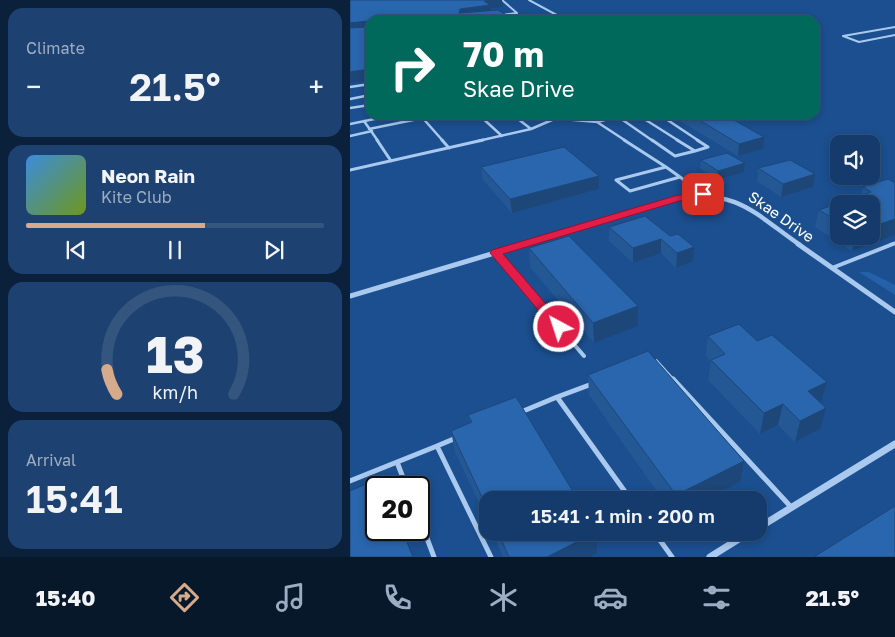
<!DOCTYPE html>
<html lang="en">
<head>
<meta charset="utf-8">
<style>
	:root { --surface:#143b6b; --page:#1d4271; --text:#f1f3f6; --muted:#9dadc1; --line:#33557e; --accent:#d6ab8b }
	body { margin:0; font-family:"Golos Text",sans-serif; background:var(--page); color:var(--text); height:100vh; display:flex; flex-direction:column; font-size:19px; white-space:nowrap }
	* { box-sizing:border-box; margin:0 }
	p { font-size:16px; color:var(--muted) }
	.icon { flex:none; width:28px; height:28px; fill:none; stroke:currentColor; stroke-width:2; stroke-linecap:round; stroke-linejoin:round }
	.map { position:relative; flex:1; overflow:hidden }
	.details { display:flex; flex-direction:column; gap:8px; padding:8px; background:#0b203b; width:350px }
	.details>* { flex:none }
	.banner { position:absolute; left:15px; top:15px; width:455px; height:105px; border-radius:15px; box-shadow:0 2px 8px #0003,0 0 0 1px var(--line); background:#00695c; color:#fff; overflow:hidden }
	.tools { position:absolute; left:480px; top:135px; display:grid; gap:10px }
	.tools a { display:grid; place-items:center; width:50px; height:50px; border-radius:10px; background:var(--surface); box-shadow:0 2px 8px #0003,0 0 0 1px var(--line); font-size:25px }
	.speed { position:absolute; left:15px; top:476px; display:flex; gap:10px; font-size:25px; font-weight:700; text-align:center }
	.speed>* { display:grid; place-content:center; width:65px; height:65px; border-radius:50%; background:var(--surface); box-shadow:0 2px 8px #0003,0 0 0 1px var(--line); line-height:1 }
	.speed .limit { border:2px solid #111; border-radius:8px; background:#fff; color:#111 }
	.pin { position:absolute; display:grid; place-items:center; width:42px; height:42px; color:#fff; margin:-21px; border-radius:10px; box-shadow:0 2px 8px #0006 }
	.me { position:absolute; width:55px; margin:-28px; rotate:320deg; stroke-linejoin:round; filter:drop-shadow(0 0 4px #0008) }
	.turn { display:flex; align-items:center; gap:18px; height:105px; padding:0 15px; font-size:22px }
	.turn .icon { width:65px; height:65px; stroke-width:2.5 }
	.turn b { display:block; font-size:35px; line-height:42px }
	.big { font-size:38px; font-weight:600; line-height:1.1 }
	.details .tile { flex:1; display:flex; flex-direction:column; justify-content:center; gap:8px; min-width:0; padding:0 18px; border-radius:15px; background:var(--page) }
	.details .dial { align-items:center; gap:0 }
	.dial svg { height:130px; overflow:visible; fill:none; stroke:var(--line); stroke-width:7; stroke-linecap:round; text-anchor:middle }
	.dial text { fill:var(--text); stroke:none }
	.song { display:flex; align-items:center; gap:15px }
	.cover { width:60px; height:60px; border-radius:8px; background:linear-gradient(135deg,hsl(210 70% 55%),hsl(80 70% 35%)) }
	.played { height:5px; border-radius:2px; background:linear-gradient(90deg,var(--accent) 60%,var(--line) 60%) }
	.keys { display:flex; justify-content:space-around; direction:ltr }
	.heat { display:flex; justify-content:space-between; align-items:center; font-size:28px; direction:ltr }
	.trip { position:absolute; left:129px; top:491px; width:288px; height:50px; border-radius:15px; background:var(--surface); box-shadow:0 2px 8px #0003,0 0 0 1px var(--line); font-weight:600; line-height:50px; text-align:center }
	.menu { display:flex; height:80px; justify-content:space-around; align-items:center; background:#08182b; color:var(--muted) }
	.menu .icon { width:35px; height:35px }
	.menu .active { color:var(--accent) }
	.menu b { font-size:22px; color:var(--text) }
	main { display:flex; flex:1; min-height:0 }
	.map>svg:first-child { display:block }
	.green { fill:#2461a8 }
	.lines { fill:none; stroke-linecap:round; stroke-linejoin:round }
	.lane-far4 { stroke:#a9c9ee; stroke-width:2 }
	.lane-far3 { stroke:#a9c9ee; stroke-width:2.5 }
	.lane-far2 { stroke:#a9c9ee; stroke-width:3 }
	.lane-far1 { stroke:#a9c9ee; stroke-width:4 }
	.lane { stroke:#a9c9ee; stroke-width:5 }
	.street-far2 { stroke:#a9c9ee; stroke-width:4.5 }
	.street-far1 { stroke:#a9c9ee; stroke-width:5 }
	.street { stroke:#a9c9ee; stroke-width:7 }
	.wall { fill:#245895; fill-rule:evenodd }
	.shaded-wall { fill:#1d4779 }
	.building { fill:#2a66ad; stroke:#1d4779 }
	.route { fill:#e11d48; stroke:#92132f }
	.labels { text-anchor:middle; stroke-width:5; stroke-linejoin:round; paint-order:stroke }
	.street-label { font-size:15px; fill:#fff; stroke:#1b4f8f }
</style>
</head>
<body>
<main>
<section class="details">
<div class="tile"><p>Climate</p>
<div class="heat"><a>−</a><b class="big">21.5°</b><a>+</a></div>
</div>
<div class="tile">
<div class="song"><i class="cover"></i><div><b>Neon Rain</b><p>Kite Club</p></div></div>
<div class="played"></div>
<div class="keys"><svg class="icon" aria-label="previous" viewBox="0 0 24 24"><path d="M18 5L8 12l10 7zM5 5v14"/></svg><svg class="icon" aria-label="pause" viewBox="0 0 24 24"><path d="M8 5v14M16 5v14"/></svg><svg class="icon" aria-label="next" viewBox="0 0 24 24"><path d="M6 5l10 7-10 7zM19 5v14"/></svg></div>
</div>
<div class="tile dial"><svg viewBox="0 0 100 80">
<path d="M14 69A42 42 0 1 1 86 69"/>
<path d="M14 69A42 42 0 0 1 8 54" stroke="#d6ab8b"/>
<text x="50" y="56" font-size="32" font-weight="700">13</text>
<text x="50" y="72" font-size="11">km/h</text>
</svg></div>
<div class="tile"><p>Arrival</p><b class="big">15:41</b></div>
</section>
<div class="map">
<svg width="545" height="557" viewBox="0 0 545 557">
	<rect width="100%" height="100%" fill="#1b4f8f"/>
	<!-- green -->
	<path class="green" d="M 509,272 L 519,272 L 545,285 L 545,295 Z"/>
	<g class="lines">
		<!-- lane-far4 -->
		<path class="lane-far4" d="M 152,0 L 167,13 L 164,20
			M 179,0 L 216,20
			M 152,15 L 166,13
			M 545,27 L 493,36 L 509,42 L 545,35"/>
		<!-- lane-far3 -->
		<path class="lane-far3" d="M 0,87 L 20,84
			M 0,99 L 20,95
			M 0,108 L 20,105
			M 70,115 L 93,141
			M 129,115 L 152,136
			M 163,115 L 181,129
			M 207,115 L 213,119 L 247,122
			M 273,115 L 247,122 L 276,141
			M 288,115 L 329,141
			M 310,115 L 349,141
			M 267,116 L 303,141
			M 14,121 L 28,141
			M 0,124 L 44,115
			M 19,129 L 73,118
			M 0,136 L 22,131
			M 128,141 L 181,129 L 209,117"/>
		<!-- lane-far2 -->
		<path class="lane-far2" d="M 27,140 L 41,161
			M 92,140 L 99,148
			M 274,140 L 316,167
			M 302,140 L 325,156 L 345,151 L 327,140
			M 345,151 L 358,147 L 347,140
			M 316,167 L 330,177 L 280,191 L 266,180 Z
			M 0,170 L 133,140
			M 330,177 L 353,194
			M 540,245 L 545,243"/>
		<!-- lane-far1 -->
		<path class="lane-far1" d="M 146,253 L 234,356
			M 482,268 L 543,244
			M 306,361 L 324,381"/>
		<!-- lane -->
		<path class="lane" d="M 323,379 L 441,507
			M 207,397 L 242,384
			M 171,412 L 207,397 L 281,500
			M 106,438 L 87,446 L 141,557
			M 47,462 L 57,488
			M 0,481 L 87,446
			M 69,517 L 84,557
			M 304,532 L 322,557"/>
		<!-- street-far2 -->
		<path class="street-far2" d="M 171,245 L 328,198 C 387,189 405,214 450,245"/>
		<!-- street-far1 -->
		<path class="street-far1" d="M 448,244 L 545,312
			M 0,296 L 175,244"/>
		<!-- street -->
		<path class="street" d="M 408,528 L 545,444
			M 360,557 L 400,532"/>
	</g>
	<!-- wall -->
	<path class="wall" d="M 331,115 L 375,115 L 413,149 L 388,156 L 330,121 Z
		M 351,160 L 395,163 L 394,172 L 367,180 L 350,168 Z
		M 131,167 L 249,189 L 162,213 L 133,180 Z
		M 408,168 L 463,187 L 431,197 L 407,181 Z
		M 545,183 L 545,235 L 502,251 L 465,227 L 469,210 L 511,195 L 513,187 ZM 489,204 L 521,236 L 489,236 Z
		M 295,216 L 343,261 L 326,268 L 311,253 L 283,263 L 259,241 L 259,227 Z
		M 179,248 L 288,306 L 288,326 L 244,343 L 180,267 Z
		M 358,336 L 407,341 L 477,382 L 471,403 L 470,429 L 445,442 L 428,425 L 410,434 L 358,380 L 361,361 L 356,356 Z
		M 238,375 L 390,482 L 355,500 L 313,500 L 239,395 Z
		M 118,415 L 228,500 L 138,500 L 138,522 L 105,452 L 101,431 L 120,423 Z
		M 142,532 L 247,532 L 247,553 L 240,557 L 153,557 Z"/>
	<!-- shaded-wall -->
	<path class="shaded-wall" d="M 142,0 L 152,0 L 153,7 L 141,8 L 141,13 L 109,13 L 110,9 L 134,1 Z
		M 18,21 L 20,30 L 0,32 L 0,23 Z
		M 20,69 L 20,80 L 0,83 L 0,72 Z
		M 414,137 L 413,149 L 388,156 L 389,144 Z
		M 395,163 L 394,172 L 367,180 L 368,171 Z
		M 465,174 L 463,187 L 431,197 L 433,184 Z
		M 249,176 L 249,189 L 162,213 L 160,199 Z
		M 545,219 L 545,235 L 502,251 L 505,236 L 521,236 L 521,227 Z
		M 311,239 L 311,253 L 283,263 L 283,248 Z
		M 344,247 L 343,261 L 326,268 L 327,253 Z
		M 288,306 L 288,326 L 244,343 L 243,323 Z
		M 477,382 L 471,403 L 453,412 L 458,391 Z
		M 433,404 L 428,425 L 410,434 L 414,413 Z
		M 476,408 L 470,429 L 445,442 L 450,421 Z
		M 394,461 L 390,482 L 355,500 L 326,500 L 326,495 Z
		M 246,532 L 247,532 L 247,553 L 240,557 L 197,557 Z"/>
	<!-- building -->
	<path class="building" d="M 0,0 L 142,0 L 134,1 L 140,5 L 110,9 L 109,13 L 148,10 L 165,20 L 20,20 L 20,23 L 18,21 L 0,23 Z
		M 20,25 L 20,69 L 0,72 L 0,28 L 18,27 Z
		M 341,115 L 375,115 L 414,137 L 389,144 Z
		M 214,147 L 249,176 L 160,199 L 131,167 Z
		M 377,153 L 395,163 L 368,171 L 351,160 Z
		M 440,160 L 465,174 L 433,184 L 408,168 Z
		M 538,179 L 545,183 L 545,219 L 521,227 L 521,204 L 489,204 L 489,222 L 469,210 L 521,192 L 513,187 Z
		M 295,216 L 320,236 L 328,234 L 344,247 L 327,253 L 311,239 L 283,248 L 259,227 Z
		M 219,236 L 288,306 L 243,323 L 179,248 Z
		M 389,324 L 407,341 L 422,335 L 477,382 L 458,391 L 476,408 L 450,421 L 433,404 L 414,413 L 361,360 L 375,354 L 358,336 Z
		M 298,351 L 394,461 L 326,495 L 238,375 Z
		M 166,397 L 228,500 L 138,500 L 138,510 L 101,431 L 122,422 L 118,415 Z
		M 32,477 L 36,488 L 26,488 L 26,530 L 52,530 L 63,557 L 0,557 L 0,491 Z
		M 545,506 L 545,557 L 464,557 Z
		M 148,532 L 246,532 L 197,557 L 159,557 Z"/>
	<!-- route -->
	<path class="route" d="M 353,191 L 356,192 L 356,196 L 329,201 L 153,254 L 213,324 L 215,327 L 213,330 L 205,330 L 140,253 L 142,250 L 325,196 Z"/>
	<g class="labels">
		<!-- street labels -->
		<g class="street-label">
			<text transform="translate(431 217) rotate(35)" y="5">Skae Drive</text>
		</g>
	</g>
</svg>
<div class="tools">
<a><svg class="icon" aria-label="sound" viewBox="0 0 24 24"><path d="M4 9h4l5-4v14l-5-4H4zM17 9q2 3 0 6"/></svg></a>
<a><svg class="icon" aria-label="layers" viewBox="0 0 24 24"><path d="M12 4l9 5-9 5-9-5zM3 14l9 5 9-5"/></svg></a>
</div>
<div class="speed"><div class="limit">20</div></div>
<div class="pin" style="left:353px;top:194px;background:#d93025"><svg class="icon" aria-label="arrive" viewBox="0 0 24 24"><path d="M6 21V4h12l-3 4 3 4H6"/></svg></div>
<svg class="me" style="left:209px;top:327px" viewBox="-20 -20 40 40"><circle r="17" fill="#e11d48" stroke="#fff" stroke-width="3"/><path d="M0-11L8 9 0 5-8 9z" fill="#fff"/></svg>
<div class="trip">15:41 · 1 min · 200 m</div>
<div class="banner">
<div class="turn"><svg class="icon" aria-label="right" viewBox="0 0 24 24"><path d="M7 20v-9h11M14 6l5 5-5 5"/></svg><div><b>70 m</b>Skae Drive</div></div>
</div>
</div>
</main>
<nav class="menu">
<b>15:40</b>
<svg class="icon active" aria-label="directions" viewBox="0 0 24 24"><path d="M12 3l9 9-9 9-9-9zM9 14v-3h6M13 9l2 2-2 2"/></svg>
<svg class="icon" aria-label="music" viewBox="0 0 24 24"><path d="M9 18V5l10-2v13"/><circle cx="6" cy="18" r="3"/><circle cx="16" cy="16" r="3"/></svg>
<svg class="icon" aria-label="phone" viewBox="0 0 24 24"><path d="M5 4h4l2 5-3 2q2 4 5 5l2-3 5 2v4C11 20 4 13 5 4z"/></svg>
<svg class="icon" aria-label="climate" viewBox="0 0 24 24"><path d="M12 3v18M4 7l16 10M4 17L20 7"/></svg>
<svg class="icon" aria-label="car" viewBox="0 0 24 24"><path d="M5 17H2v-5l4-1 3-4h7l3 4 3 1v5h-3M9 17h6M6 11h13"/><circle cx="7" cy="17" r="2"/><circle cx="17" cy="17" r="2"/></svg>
<svg class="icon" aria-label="filters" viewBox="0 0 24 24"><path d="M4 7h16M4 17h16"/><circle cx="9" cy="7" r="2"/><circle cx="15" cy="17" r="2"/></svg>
<b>21.5°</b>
</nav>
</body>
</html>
